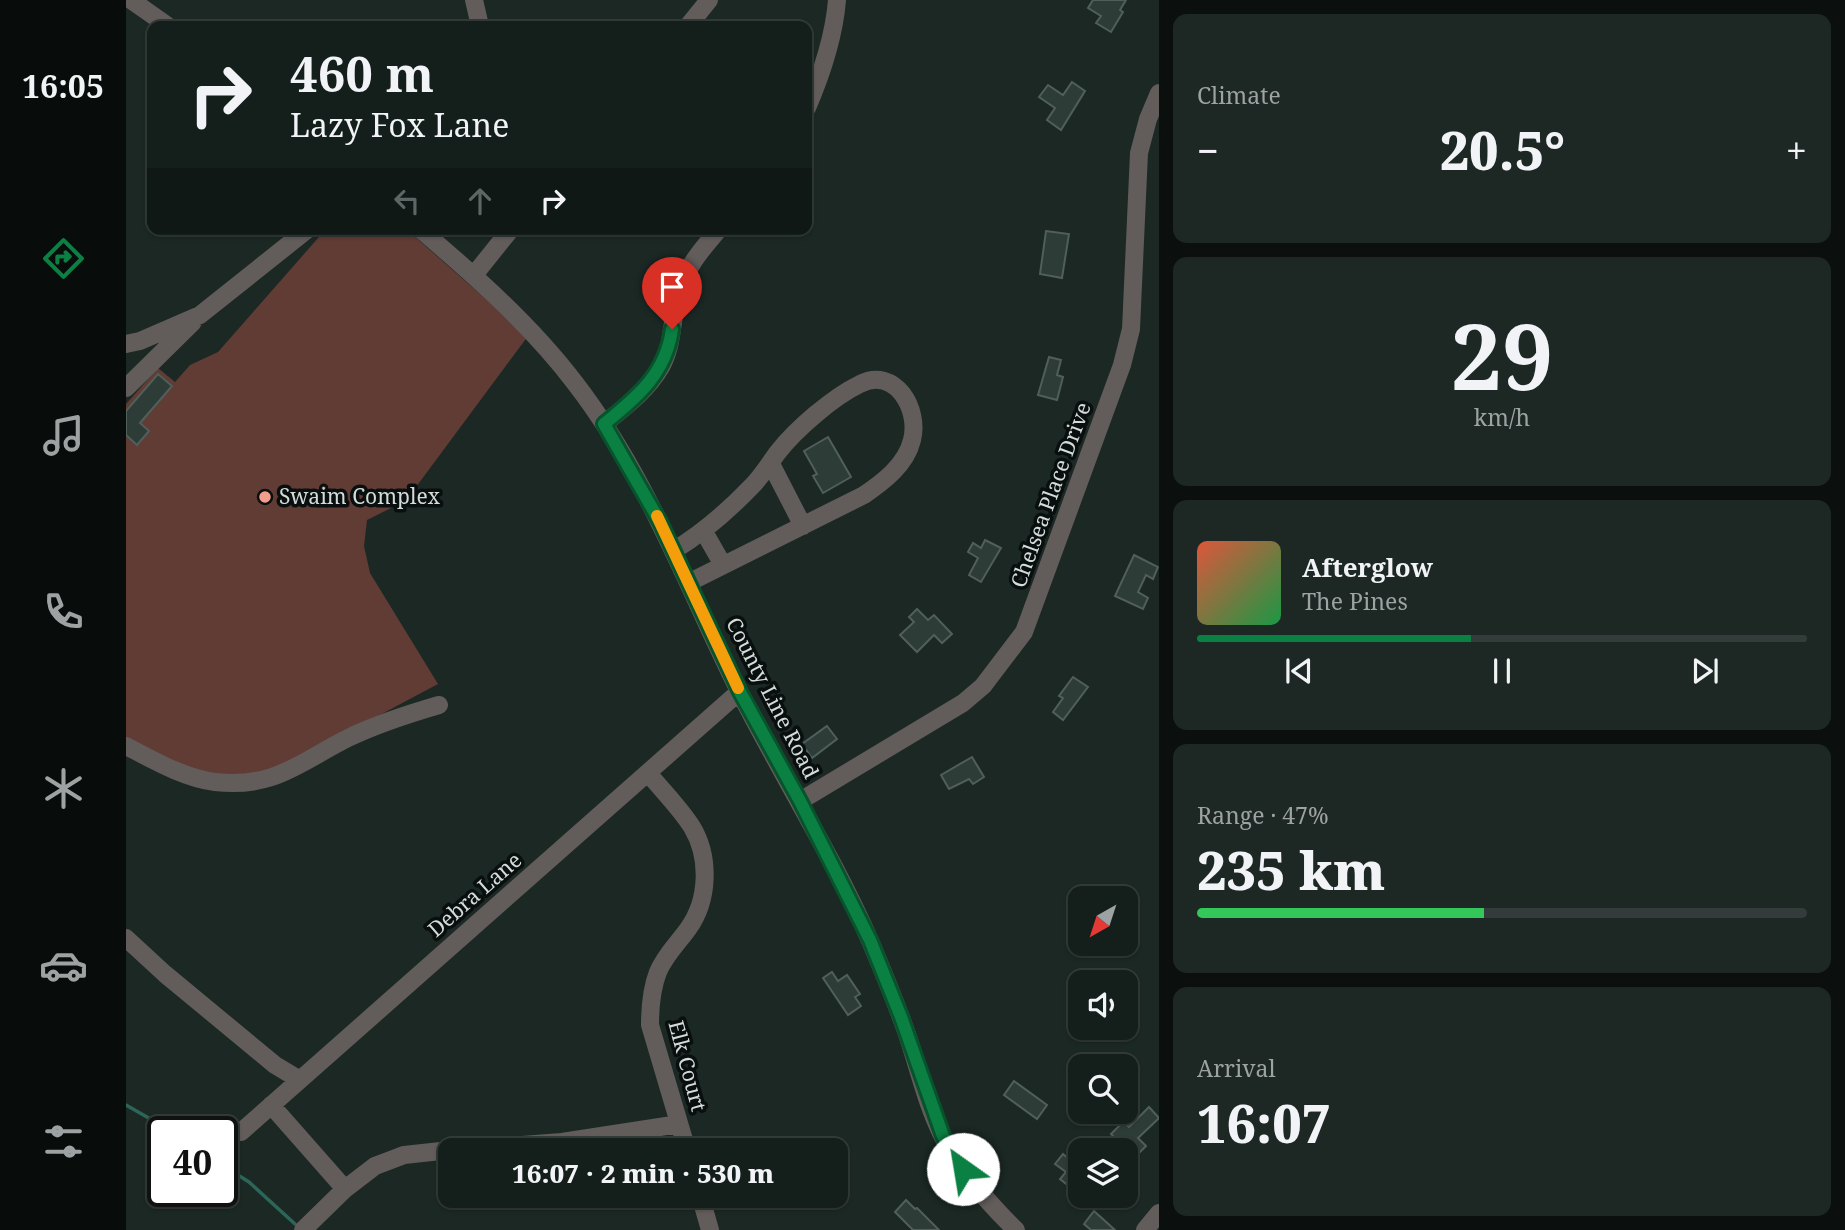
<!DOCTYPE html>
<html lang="en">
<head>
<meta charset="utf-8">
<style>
	:root { --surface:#141e1b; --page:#1d2724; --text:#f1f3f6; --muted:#9da2a3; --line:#333c3a; --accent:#0b8043 }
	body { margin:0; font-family:"Noto Serif",serif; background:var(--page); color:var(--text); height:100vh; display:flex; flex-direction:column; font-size:26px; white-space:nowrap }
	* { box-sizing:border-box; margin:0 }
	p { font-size:23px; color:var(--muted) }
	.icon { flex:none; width:38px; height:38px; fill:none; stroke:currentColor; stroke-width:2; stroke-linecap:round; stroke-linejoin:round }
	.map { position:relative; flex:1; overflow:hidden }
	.drawer { display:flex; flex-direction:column; gap:14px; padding:14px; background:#0b100f; width:686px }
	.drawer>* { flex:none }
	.banner { position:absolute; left:21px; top:21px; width:665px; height:214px; border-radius:14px; box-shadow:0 2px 5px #0004,0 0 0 2px var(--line); background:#141e1b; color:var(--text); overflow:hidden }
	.needle { width:46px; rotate:219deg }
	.tools { position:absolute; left:942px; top:886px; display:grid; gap:14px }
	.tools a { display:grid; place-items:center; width:70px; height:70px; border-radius:14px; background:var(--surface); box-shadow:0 2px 5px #0004,0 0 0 2px var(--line); font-size:35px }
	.speed { position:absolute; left:21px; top:1116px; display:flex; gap:14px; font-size:35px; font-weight:700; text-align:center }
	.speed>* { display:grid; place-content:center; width:91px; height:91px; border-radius:50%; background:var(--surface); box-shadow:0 2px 5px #0004,0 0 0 2px var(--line); line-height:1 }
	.speed .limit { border:4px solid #111; border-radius:10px; background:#fff; color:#111 }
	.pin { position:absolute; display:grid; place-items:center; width:60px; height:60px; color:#fff; margin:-72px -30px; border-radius:50% 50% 50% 0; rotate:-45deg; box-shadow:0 0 7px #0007 }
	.pin .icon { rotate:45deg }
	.me { position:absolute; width:77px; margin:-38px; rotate:328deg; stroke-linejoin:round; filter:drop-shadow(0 0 5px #0008) }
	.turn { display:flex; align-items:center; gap:24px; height:147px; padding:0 28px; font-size:32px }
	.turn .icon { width:91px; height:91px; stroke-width:2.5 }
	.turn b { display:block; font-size:49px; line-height:60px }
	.lanes { display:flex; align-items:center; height:66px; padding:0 28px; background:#0003; justify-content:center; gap:35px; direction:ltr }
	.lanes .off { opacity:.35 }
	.big { font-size:52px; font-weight:800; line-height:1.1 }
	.drawer .tile { flex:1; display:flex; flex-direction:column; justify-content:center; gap:10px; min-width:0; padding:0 24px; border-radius:14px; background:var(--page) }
	.drawer .dial { align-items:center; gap:0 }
	.dial b { font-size:91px; line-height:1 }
	.song { display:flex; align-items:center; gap:21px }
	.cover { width:84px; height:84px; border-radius:10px; background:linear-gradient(135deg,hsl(10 70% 55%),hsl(140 70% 35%)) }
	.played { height:7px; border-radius:4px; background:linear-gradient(90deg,var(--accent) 45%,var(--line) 45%) }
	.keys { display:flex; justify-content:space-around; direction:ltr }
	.heat { display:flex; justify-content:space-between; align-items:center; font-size:38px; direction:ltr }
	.charge { height:10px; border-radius:5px; background:linear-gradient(90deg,#34c759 47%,var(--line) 0) }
	.trip { position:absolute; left:312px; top:1138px; width:410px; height:70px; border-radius:14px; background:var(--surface); box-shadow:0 2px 5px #0004,0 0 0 2px var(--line); font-weight:800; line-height:70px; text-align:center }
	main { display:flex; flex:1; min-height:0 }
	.tab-bar { display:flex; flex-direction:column; width:126px; justify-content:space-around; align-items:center; background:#080c0b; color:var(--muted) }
	.tab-bar .icon { width:49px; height:49px }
	.tab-bar .selected { color:var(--accent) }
	.tab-bar b { font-size:32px; color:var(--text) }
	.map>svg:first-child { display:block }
	.green { fill:#603c35 }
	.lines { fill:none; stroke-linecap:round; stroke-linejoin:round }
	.stream { stroke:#2c6659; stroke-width:3.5 }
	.building { fill:#2e3c38; stroke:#505f5b; stroke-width:2 }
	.minor { stroke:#625c5a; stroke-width:18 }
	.route-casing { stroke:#07532c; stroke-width:18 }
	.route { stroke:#0b8043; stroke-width:12 }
	.slow { stroke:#f59e0b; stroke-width:12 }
	.poi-dot { fill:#f59d8d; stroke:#090f0e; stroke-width:2.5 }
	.labels { text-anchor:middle; stroke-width:7; stroke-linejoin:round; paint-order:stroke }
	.street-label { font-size:21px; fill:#d4dcd9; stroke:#090f0e }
	.poi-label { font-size:21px; fill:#d4dcd9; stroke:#090f0e; text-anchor:start }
</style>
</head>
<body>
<main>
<nav class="tab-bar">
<b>16:05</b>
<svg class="icon selected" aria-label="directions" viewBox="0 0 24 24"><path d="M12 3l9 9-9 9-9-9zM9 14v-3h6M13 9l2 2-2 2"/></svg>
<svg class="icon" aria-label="music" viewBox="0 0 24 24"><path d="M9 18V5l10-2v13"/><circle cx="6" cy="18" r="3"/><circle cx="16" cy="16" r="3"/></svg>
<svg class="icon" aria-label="phone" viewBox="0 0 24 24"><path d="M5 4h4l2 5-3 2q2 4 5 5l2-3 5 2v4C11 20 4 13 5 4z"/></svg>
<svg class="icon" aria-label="climate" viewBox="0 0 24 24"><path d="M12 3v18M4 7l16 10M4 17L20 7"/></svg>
<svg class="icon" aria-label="car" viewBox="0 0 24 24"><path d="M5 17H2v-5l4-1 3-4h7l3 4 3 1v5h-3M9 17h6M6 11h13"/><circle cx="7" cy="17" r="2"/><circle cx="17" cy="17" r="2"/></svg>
<svg class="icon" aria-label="filters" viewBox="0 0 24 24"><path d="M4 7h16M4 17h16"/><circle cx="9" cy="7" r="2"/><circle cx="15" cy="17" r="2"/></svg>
</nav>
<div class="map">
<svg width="1033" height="1230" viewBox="0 0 1033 1230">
	<rect width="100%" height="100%" fill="#1b2824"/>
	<!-- green -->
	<path class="green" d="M 200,229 L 280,229 L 402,336 L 290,487 L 267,507 L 241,520 L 238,546 L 244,573 L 312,684 L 145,773 L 100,780 L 48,766 L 0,739 L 0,404 L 32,368 L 49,382 L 64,365 L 92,352 Z"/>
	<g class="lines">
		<!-- stream -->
		<path class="stream" d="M 0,1105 L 47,1132
			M 96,1165 L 123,1182 L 169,1224"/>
	</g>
	<!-- building -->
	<path class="building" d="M 967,0 L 1000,0 L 994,10 L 997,12 L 985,32 L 970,23 L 975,16 L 962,8 Z
		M 946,82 L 959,91 L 935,130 L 921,120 L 929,108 L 913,97 L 922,85 L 937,95 Z
		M 920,231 L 943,234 L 936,278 L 914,274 Z
		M 923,357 L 935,360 L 931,375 L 937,377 L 931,400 L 912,395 Z
		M 32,374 L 46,386 L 14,423 L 23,431 L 11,445 L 0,435 L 0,411 Z
		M 702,437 L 725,477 L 697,493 L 687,476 L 691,474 L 678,451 Z
		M 859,540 L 875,548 L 855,582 L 843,575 L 852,558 L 842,552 L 847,543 L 855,548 Z
		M 1008,555 L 1032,567 L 1027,579 L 1020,575 L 1012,592 L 1022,598 L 1017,609 L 989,596 Z
		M 791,609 L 802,620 L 808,615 L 826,634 L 816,643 L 808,635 L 791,652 L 774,635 L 788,622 L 783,617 Z
		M 947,677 L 962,687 L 937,720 L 927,712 L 937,698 L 933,696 Z
		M 701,726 L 711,739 L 686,758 L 676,744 Z
		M 846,757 L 858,777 L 847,784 L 843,779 L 823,789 L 815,775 Z
		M 706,972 L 712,981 L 721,975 L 734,994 L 729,997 L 735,1006 L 722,1015 L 697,978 Z
		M 888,1081 L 921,1105 L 911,1119 L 878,1095 Z
		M 1023,1107 L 1033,1118 L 1012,1138 L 1020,1146 L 1008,1158 L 985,1134 L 997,1122 L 1003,1127 Z
		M 937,1154 L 954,1169 L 954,1195 L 934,1179 L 940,1172 L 929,1164 Z
		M 780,1200 L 789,1209 L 791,1208 L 813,1230 L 787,1230 L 769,1212 Z
		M 968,1211 L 989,1230 L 965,1230 L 958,1224 Z"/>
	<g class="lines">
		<!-- minor -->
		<path class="minor" d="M 5,0 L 42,26
			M 348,0 L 354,26
			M 562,26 L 583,0
			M 681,108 C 696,73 708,38 711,0
			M 294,229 C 349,276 405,325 449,383 C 521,476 561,587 613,691 C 656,776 707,856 745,943 C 758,974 771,1005 782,1037 C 793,1070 801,1106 817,1137 C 836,1173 862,1203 890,1230
			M 348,275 L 385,229
			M 0,344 L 14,341 L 74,315 L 182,229
			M 0,388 L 67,322
			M 478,424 C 499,407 521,391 535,367 C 548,344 545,317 553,293 C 560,267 576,249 593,229
			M 645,464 L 677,526
			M 577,530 L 597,565
			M 547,551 C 575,534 603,510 626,486 C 636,476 643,464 652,452 C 670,429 707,397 734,384 C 769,366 794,409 786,440 C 780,465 757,482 738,495 L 562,583
			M 0,746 C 27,760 58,778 89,782 C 148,789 174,762 222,738 C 251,724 282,714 313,705
			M 522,773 C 536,790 554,808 566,827 C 584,857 583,900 562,929 C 552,943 539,955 532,972 C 525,990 524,1007 524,1025 L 561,1150
			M 674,801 L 837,703 L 857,686 L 898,632 L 996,365 L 1005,329 L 1013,153 L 1022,119 L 1033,93
			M 0,938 L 39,974 L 149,1065 L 174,1080
			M 145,1105 L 219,1189 L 177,1230
			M 115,1132 L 613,692
			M 330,1150 L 436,1142 L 553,1124
			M 219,1189 L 249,1166 L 278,1155 L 324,1150
			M 574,1195 L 584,1230
			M 1019,1230 L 1033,1213"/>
	</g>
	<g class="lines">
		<!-- route casing -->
		<g class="route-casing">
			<path id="route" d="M 546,329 C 540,374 511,397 478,424 L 534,522 L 614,692 L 674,801 L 744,940 L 775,1017 L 817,1136 L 837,1169"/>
		</g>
		<!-- route -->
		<use href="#route" class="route"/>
		<!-- slow -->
		<path class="slow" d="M 531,516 L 612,688"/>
	</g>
	<!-- markers -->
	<circle class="poi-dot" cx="139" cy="497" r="7"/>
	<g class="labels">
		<!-- street labels -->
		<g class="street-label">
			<text transform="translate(925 495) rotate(-70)" y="7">Chelsea Place Drive</text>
			<text transform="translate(646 698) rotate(63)" y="7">County Line Road</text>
			<text transform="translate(349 895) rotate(-41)" y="7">Debra Lane</text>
			<text transform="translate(561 1066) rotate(75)" y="7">Elk Court</text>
		</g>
		<!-- poi labels -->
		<g class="poi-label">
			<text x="153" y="504">Swaim Complex</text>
		</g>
	</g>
</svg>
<div class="tools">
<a><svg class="needle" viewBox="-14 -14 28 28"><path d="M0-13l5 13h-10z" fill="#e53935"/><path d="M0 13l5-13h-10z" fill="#9da2a3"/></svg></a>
<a><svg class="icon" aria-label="sound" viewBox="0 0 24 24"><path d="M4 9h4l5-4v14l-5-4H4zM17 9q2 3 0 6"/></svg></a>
<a><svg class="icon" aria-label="search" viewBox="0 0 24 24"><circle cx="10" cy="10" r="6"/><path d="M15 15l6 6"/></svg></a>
<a><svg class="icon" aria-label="layers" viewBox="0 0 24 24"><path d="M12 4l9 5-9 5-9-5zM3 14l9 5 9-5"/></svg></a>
</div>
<div class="speed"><div class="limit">40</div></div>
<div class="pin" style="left:546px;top:329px;background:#d93025"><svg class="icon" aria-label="arrive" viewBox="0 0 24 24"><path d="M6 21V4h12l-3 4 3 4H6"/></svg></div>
<svg class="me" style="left:837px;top:1169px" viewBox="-20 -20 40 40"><circle r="19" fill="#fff"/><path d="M0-13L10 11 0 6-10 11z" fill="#0b8043"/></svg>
<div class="trip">16:07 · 2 min · 530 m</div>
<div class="banner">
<div class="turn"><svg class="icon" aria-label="right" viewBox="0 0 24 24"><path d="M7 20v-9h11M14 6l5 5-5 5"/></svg><div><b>460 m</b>Lazy Fox Lane</div></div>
<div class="lanes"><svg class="icon off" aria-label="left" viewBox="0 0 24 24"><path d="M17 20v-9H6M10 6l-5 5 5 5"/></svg><svg class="icon off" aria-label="ahead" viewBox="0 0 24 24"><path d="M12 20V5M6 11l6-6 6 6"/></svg><svg class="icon" aria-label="right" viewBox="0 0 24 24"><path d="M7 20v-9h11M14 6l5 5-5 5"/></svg></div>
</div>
</div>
<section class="drawer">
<div class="tile"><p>Climate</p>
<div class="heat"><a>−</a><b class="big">20.5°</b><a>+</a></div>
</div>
<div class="tile dial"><b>29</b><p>km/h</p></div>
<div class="tile">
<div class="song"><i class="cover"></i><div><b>Afterglow</b><p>The Pines</p></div></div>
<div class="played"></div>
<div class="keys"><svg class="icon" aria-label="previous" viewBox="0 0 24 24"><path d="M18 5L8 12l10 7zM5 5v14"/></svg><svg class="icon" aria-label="pause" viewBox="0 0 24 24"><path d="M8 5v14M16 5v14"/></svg><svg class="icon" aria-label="next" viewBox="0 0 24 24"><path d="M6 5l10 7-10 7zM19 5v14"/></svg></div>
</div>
<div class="tile"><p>Range · 47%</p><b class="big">235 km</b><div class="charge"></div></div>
<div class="tile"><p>Arrival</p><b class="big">16:07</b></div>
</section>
</main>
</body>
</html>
